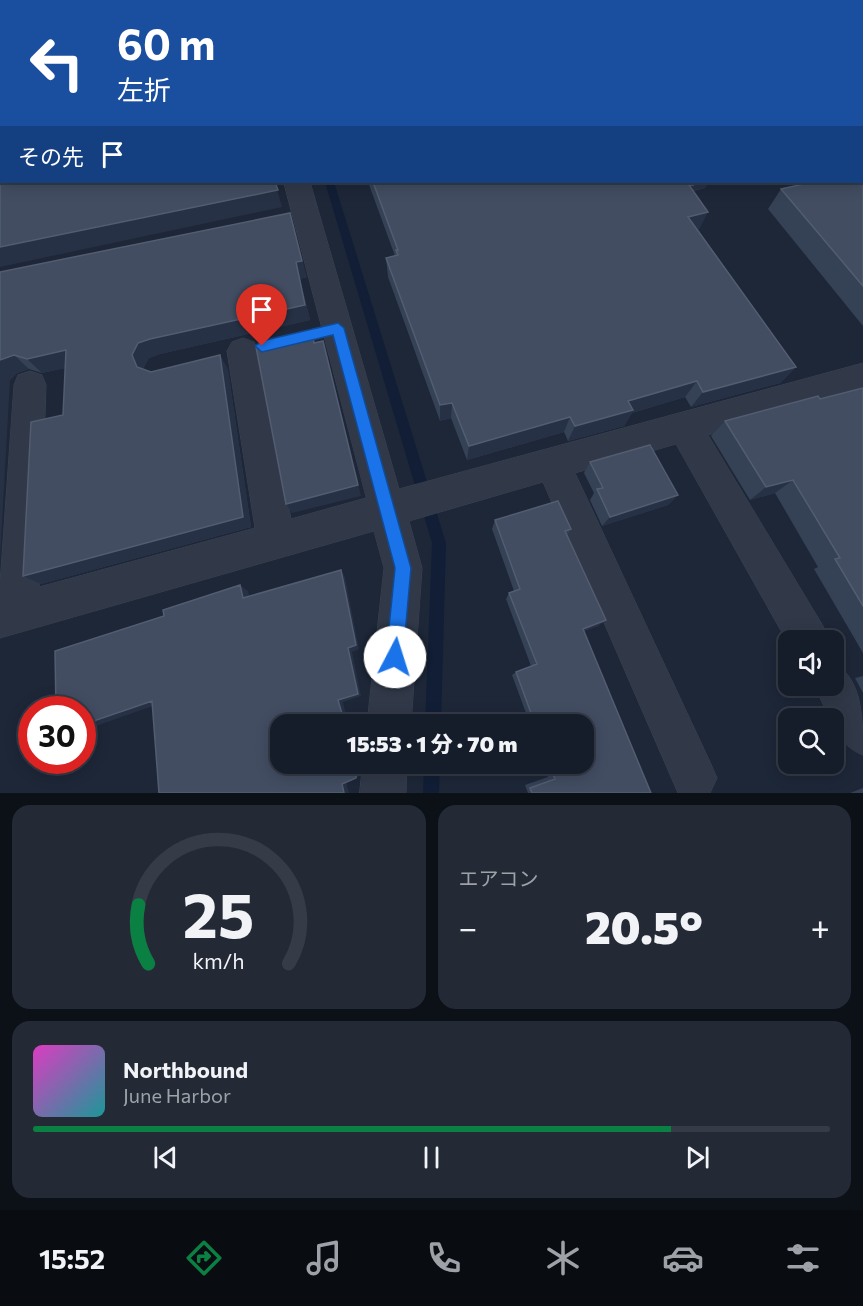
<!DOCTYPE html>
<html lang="ja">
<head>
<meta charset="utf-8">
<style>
	:root { --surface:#161d2a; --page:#232a36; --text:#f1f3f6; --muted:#9ea2a8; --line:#353b47; --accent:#0b8043 }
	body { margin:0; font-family:Commissioner,"Noto Sans JP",sans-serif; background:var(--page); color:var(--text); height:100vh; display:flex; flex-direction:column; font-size:22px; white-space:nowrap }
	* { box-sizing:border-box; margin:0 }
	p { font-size:20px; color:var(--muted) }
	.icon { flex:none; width:33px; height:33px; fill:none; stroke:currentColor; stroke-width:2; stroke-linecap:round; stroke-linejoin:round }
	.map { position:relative; height:793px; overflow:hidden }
	.sheet { display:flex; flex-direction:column; gap:12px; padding:12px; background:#0c1017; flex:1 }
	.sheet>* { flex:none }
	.guide { position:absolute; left:0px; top:0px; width:864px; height:183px; box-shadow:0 3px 15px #0003,0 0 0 2px var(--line); background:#1a4fa0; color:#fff; overflow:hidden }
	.fabs { position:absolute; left:778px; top:630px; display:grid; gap:12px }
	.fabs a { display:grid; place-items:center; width:66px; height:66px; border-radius:12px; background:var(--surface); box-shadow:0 3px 15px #0003,0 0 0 2px var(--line); font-size:30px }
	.speed { position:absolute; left:18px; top:696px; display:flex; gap:12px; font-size:30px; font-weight:700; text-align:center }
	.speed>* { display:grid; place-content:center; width:78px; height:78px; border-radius:50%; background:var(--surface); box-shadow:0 3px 15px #0003,0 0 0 2px var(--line); line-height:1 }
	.speed .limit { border:9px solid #d22; background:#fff; color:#111 }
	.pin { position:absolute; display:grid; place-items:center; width:51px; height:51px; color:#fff; margin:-62px -26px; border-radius:50% 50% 50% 0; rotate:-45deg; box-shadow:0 0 6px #0007 }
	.pin .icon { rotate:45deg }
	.me { position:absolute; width:66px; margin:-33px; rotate:5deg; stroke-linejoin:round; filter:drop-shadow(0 0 4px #0008) }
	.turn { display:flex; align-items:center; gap:21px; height:126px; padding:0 18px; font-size:27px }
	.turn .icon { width:78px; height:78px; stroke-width:2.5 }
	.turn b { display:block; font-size:42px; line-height:51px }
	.then { display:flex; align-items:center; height:57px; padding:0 18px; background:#0003; gap:12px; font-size:22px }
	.big { font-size:45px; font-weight:800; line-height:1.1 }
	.sheet .card { flex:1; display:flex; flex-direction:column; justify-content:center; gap:9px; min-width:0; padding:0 21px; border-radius:18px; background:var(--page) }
	.sheet .dial { align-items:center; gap:0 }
	.dial svg { height:156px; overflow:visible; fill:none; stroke:var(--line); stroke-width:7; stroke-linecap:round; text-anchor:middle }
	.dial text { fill:var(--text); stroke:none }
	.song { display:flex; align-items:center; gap:18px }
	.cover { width:72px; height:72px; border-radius:9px; background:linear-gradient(135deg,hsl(310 70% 55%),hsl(180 70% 35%)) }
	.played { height:6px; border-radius:3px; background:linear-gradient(90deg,var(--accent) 80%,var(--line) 80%) }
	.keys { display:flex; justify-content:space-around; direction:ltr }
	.heat { display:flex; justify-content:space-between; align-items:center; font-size:33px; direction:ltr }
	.sheet .tiles { flex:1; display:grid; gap:12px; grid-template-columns:1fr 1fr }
	.card:last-child { grid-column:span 2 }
	.trip { position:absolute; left:270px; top:714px; width:324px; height:60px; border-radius:18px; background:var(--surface); box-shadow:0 3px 15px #0003,0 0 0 2px var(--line); font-weight:800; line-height:60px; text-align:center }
	.tabs { display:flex; height:96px; justify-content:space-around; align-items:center; background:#090c11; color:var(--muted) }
	.tabs .icon { width:42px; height:42px }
	.tabs .active { color:var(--accent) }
	.tabs b { font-size:27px; color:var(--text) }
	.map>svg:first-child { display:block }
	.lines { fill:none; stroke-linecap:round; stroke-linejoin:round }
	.stream { fill:#111e36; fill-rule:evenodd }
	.street-casing { stroke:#3b4352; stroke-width:1 }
	.street { fill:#313949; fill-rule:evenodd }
	.wall { fill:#354155 }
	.shaded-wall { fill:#263145 }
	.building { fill:#424d62; stroke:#525d71; stroke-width:1.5 }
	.route { fill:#1a73e8; stroke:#114b97; stroke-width:1.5 }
</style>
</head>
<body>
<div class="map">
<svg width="863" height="793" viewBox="0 0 863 793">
	<rect width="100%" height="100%" fill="#1d2738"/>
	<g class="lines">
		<!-- stream -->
		<path class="stream" d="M 269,0 L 277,0 L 277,2 L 269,2 Z
			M 325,182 L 334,182 L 446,543 L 441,724 L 425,724 L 432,543 Z
			M 424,764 L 440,764 L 439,793 L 423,793 Z"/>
		<!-- street casing -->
		<g class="street-casing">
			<path id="street" d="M 237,0 L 257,0 L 257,2 L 237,2 Z
				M 284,182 L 310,182 L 399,489 L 863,363 L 863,391 L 708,435 L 823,626 L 829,640 L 789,640 L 789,645 L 676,444 L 575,473 L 710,762 L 717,778 L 710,793 L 678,793 L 543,482 L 409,521 L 422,568 L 411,724 L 367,724 L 384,568 L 374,531 L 0,638 L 0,584 L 14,385 L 18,375 L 30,371 L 42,375 L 46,385 L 39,587 L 255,528 L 227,351 L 232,342 L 243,338 L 254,342 L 259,351 L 291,519 L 366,498 Z
				M 834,663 C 863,679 863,720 863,755 C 848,749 834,736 834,718 L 830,718 L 814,686 L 834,686 Z
				M 363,764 L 407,764 L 406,793 L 360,793 Z"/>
		</g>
		<!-- street -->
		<use href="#street" class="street"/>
	</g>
	<!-- wall -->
	<path class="wall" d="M 714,0 L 863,0 L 863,136 L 862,2 L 713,2 Z
		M 863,143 L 863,326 L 768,209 L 781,189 L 862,182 Z
		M 368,182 L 708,182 L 705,188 L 693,191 L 699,231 L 796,367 L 780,383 L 691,407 L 685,397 L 632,413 L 624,426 L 568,441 L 564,432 L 467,460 L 451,418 L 440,421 L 388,277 L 386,258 L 395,256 Z
		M 0,272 L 307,277 L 300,279 L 310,320 L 160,354 L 149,358 L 143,369 L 151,372 L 220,355 L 228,370 L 251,527 L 41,584 L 23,576 L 63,415 L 65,368 L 42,373 L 29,369 L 17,373 L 10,380 Z
		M 863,388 L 863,653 L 814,569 L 818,567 L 775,493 L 750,500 L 711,436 L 725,421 L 820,399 Z
		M 590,462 L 678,495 L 668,505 L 602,526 L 590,500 L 594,493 L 584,473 Z
		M 495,520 L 571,529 L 567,535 L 606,620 L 598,626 L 584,631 L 651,793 L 528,793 L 525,785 L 548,777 L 544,764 L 584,764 L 584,724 L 530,724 L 512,675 L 516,672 L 531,666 L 506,599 L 509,593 L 514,591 L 492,529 Z
		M 863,676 L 863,693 L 855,678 Z
		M 863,788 L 863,793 L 850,793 Z"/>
	<!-- shaded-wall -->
	<path class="shaded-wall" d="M 0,86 L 2,86 L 2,116 L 0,117 Z
		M 275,182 L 282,207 L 0,267 L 0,247 Z
		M 682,182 L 708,182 L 705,188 L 690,191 Z
		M 708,212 L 698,232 L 688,217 Z
		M 290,213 L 307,277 L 300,279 L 310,320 L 160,354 L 149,358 L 143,369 L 137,367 L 132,355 L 138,343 L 296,262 Z
		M 66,350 L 79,365 L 42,373 L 27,359 Z
		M 14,355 L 29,369 L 17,373 L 10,380 L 0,558 L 0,360 Z
		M 220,355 L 228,370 L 251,527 L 41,584 L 23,576 Z
		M 327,355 L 361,496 L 292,513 L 286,504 Z
		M 796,367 L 780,383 L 691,407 L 703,392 Z
		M 697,381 L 685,397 L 632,413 L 624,426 L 568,441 L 575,426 L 628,401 Z
		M 452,403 L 451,418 L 440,421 L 440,405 Z
		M 570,417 L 564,432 L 467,460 L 469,446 Z
		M 793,480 L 775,493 L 750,500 L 766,487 Z
		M 678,495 L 668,505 L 602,526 L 610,517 Z
		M 341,570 L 345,577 L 359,649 L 352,652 L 361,696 L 343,702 L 348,724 L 345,724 L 338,700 Z
		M 240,585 L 248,591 L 251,604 L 243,598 Z
		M 606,620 L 598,626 L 576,634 L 583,629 Z
		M 152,701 L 164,702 L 82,731 L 82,725 Z
		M 355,764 L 359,764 L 360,769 L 360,776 L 356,778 Z
		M 346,782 L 349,793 L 344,793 L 342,784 Z"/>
	<!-- building -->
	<path class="building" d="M 0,0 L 225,0 L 226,2 L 2,2 L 2,86 L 0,86 Z
		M 320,0 L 371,0 L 372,2 L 321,2 Z
		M 445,0 L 519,0 L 520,2 L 438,2 Z
		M 723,0 L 863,0 L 863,101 L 862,2 L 724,2 Z
		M 862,143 L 863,143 L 863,286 L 781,189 L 813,182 L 862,182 Z
		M 0,168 L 2,168 L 2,182 L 275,182 L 278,190 L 0,247 Z
		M 373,182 L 691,182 L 693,185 L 689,185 L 708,212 L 688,217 L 796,367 L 703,392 L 697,381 L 628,401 L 633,410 L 575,426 L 570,417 L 469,446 L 452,403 L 440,405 L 386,258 L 398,255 L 396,250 L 398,250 Z
		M 290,213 L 302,261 L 296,262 L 305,305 L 150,339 L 138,343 L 132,355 L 137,367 L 151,372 L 220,355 L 243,517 L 23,576 L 31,422 L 63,415 L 66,350 L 27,359 L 14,355 L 0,360 L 0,272 Z
		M 312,333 L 314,343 L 323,341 L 358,485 L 286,504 L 256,347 Z
		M 863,388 L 863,606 L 835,559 L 840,558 L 793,480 L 766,487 L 725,421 L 818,396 L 820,399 Z
		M 650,445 L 678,495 L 610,517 L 597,489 L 603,488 L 590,462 Z
		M 558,501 L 571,529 L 565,531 L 606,620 L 583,629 L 651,793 L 532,793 L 530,788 L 555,779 L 549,764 L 584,764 L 584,724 L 535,724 L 516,672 L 537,664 L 509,593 L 520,589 L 495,520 Z
		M 341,570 L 356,645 L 348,648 L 358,694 L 338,700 L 345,724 L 280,724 L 280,764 L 355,764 L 357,770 L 356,778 L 342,784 L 344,793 L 159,793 L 152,701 L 82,725 L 82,710 L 56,710 L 55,651 L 164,616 L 163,610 L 240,585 L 243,598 Z"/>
	<!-- route -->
	<path class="route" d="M 338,323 L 344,328 L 411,568 L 403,657 L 401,663 L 395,666 L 389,663 L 386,657 L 395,568 L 333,335 L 262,352 L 255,346 L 262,341 Z"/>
</svg>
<div class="fabs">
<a><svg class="icon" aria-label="sound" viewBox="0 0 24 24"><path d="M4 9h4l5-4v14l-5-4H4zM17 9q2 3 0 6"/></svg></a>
<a><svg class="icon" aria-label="search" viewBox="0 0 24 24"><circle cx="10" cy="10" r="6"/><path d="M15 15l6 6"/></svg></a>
</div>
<div class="speed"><div class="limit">30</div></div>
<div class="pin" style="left:262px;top:346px;background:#d93025"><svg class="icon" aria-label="arrive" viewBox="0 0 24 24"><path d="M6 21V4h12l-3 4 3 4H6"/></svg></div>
<svg class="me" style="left:395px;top:657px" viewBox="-20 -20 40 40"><circle r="19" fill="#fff"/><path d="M0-13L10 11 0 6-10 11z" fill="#1a73e8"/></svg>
<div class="trip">15:53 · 1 分 · 70 m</div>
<div class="guide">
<div class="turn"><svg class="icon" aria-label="left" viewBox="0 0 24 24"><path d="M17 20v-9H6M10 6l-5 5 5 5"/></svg><div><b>60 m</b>左折</div></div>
<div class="then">その先<svg class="icon" aria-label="arrive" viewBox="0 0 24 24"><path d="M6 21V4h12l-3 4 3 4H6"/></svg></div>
</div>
</div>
<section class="sheet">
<div class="tiles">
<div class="card dial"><svg viewBox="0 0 100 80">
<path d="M14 69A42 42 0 1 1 86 69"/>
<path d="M14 69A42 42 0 0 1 9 39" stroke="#0b8043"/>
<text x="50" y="56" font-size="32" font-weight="700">25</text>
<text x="50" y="72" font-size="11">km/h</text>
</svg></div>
<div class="card"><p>エアコン</p>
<div class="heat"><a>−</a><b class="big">20.5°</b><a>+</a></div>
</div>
<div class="card">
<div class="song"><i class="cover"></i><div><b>Northbound</b><p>June Harbor</p></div></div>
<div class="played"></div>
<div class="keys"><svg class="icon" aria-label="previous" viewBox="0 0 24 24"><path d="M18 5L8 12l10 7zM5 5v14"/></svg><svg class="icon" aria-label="pause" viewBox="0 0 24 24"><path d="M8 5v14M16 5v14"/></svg><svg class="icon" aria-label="next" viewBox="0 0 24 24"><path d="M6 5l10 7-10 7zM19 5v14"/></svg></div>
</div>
</div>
</section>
<nav class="tabs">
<b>15:52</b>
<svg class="icon active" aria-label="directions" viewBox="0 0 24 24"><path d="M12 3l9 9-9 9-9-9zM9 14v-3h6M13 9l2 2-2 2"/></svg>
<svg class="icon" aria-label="music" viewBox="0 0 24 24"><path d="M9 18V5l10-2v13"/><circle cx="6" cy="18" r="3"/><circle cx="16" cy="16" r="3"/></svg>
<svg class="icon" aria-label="phone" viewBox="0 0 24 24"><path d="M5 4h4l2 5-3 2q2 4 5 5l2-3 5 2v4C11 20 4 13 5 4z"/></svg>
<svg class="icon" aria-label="climate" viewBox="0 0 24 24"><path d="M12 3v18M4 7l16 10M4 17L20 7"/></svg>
<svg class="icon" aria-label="car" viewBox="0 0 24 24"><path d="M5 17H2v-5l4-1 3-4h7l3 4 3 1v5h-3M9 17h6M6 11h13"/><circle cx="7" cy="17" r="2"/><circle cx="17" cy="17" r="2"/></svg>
<svg class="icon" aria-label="filters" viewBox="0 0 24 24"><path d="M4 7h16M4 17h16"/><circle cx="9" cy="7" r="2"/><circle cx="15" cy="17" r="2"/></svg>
</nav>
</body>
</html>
